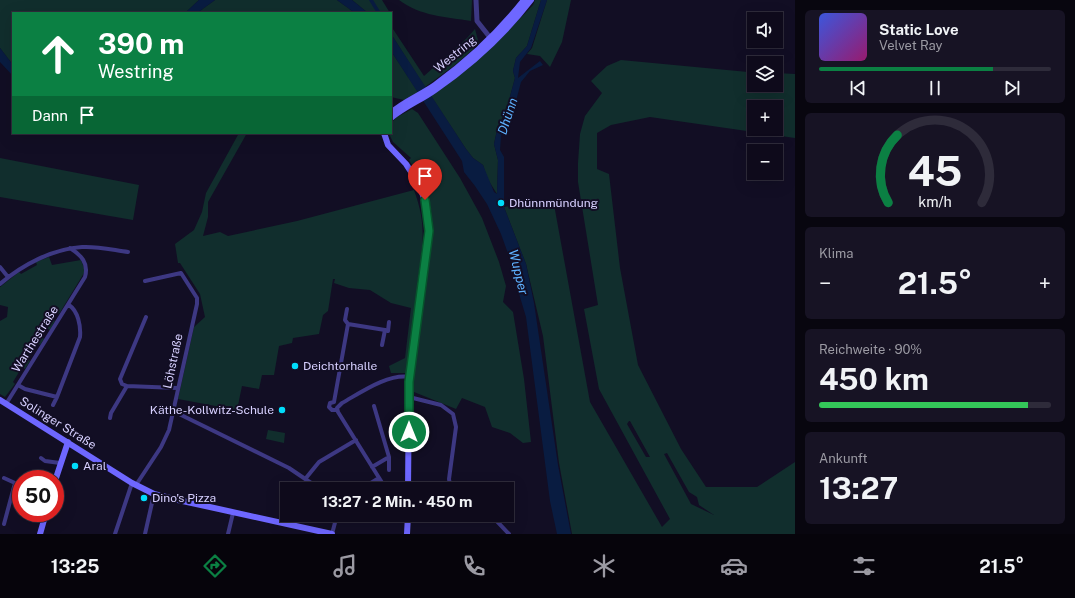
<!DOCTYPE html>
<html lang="de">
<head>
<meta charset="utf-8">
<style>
	:root { --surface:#0e0a1b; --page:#171324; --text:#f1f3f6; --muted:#9b9aa3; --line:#2e2b3a; --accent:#0b8043 }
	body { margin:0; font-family:"Public Sans",sans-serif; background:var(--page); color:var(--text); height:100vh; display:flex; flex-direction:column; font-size:15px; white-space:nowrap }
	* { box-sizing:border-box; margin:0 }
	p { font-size:13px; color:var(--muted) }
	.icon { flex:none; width:22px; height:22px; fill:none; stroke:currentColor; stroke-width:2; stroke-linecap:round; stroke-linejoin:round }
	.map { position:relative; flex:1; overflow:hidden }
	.details { display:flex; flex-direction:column; gap:10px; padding:10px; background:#08060f; width:280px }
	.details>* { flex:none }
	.top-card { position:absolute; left:12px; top:12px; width:380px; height:122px; border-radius:0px; box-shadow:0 4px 16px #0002,0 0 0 1px var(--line); background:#0b8043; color:#fff; overflow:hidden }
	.fabs { position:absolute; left:747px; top:12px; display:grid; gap:8px }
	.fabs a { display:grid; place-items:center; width:36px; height:36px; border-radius:0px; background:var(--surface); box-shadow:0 4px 16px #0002,0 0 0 1px var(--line); font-size:20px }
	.speed { position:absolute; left:12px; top:470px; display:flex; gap:8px; font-size:20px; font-weight:700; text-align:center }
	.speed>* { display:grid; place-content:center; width:52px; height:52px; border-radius:50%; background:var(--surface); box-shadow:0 4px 16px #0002,0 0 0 1px var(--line); line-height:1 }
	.speed .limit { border:6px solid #d22; background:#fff; color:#111 }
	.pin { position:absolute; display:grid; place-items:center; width:34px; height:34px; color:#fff; margin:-41px -17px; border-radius:50% 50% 50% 0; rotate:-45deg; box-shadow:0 0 4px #0007 }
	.pin .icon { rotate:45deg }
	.me { position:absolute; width:44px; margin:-22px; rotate:0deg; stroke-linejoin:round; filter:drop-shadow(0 0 3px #0008) }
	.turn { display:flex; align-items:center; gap:14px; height:84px; padding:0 20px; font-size:18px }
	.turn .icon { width:52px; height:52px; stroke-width:2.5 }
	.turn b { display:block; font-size:28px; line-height:34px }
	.then { display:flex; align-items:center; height:38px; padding:0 20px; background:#0003; gap:8px; font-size:15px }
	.big { font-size:30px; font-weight:700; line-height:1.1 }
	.details .card { flex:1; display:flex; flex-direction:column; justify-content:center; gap:6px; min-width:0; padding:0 14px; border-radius:6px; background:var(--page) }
	.details .dial { align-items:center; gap:0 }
	.dial svg { height:104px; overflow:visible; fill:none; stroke:var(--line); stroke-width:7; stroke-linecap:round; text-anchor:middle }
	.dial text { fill:var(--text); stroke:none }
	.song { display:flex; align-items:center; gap:12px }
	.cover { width:48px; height:48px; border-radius:6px; background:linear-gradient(135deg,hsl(230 70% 55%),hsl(320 70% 35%)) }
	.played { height:4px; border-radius:2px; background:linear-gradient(90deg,var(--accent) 75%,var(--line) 75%) }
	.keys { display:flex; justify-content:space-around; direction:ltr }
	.heat { display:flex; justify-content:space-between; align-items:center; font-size:22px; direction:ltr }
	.charge { height:6px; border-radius:3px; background:linear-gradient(90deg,#34c759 90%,var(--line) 0) }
	.trip { position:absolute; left:280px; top:482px; width:234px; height:40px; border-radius:0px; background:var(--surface); box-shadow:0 4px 16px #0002,0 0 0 1px var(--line); font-weight:700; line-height:40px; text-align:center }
	.tab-bar { display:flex; height:64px; justify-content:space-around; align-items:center; background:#06040b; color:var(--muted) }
	.tab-bar .icon { width:28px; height:28px }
	.tab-bar .selected { color:var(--accent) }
	.tab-bar b { font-size:18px; color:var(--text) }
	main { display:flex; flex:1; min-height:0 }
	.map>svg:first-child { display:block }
	.green { fill:#112e2d; fill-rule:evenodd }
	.water { fill:#091c41 }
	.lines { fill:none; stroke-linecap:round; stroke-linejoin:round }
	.canal { stroke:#091c41; stroke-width:3.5 }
	.minor { stroke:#3d3883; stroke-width:4 }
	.tertiary { stroke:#3d3883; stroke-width:5 }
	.secondary { stroke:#6e67ff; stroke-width:6 }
	.route-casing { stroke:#07532c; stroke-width:10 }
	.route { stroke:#0b8043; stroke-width:7 }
	.poi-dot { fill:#00ddfb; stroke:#120e24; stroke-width:1.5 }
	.labels { text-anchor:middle; stroke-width:4; stroke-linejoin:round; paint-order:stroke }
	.street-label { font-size:12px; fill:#d7d0ff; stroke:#120e24 }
	.poi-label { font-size:12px; fill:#d7d0ff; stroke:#120e24; text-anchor:start }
	.water-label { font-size:13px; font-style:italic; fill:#5eb1ff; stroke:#120e24 }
</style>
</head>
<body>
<main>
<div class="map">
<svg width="795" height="534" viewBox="0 0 795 534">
	<rect width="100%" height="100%" fill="#120e24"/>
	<!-- green -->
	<path class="green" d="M 0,0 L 199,0 L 185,13 L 13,13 L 13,65 L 0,48 Z
		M 215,0 L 337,0 L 355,13 L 197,13 Z
		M 352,0 L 382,0 L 390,13 L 368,13 Z
		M 399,0 L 472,0 L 471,21 C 446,17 420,16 399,0 Z
		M 535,0 L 541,0 L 527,46 L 516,58 L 513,71 L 515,78 L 508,104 L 497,130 L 494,144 L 498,160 L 497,194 L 487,178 L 483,165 L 473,158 L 466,149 L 431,96 L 469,68 L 499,40 L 533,5 Z
		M 547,0 L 571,0 L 562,42 L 550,67 L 540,56 L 527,54 L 532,48 Z
		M 391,26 L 424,76 L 467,38 L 475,29 L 479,44 L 455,65 L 425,87 L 391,34 Z
		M 391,51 L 418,92 L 404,100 L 391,97 Z
		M 621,60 L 748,72 L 754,81 L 754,85 L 776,85 L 776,73 L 795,74 L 795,138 L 650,117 L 611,125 L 597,133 L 597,169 L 609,174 L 620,268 L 638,365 L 681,449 L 706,487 L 757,487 L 795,462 L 795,534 L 572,534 L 559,463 L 543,336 L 526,264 L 504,207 L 553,199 L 590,402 L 662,527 L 670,519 L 599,389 L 584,309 L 598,305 L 578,182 L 578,163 L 580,134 L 585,116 L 602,93 L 591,81 L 607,66 ZM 754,107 L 776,107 L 776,129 L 754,129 ZM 629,421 L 630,421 L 650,457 L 646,457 L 627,424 ZM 667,453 L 689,492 L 697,497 L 699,505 L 714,515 L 691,504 L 664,454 Z
		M 412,109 L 418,113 L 460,178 L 482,218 L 499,262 L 506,286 L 503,302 L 513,312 L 524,379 L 531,442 L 523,443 L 510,433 L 492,427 L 485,407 L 462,398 L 456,409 L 414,392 L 414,373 L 391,373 L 389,366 L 405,358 L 411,308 L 391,303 L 370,290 L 349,288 L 334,283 L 335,279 L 333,279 L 328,311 L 323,315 L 319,334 L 293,338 L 292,343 L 279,346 L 274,375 L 262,375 L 259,389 L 242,386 L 237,410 L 178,399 L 194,327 L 205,317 L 200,294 L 180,263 L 178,263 L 175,244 L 194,230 L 202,212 L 206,193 L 239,133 L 247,133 L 208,202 L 208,217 L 203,236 L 220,232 L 228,236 L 297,221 L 414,190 C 428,228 422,247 417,286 L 425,290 C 430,254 440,215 422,181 C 418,174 413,167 409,160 L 411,158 L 393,142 L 389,134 L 392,122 L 397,117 Z
		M 0,158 L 139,185 L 133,220 L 0,197 Z
		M 49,257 L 52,265 L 81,260 L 84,268 L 84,273 L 59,314 L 57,313 L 53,320 L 55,321 L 50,330 L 46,328 L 42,337 L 44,339 L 40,345 L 38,343 L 28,359 L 30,361 L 25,369 L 22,367 L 13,382 L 15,384 L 5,397 L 0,394 L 0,321 L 7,317 L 8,307 L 0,305 L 0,287 L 19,272 L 21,274 L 37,265 L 36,262 Z
		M 268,430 L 285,433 L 284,443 L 266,439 Z"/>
	<!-- water -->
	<path class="water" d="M 199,0 L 215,0 L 197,13 L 185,13 Z
		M 337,0 L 352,0 L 368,13 L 355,13 Z
		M 541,0 L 547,0 L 531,48 L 520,62 L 518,78 L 540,61 L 543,65 L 530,71 L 521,82 L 511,120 L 501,136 L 500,150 L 504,157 L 504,207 L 526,264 L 534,303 L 558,465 L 571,534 L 557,534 L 550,501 L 526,317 L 517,287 L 515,273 L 501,234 L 487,204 L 475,186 L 464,172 L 462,161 L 391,51 L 391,34 L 466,149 L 473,158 L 483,165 L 494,192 L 497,194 L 498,160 L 494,144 L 498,126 L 505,115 L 508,104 L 515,78 L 513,71 L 516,58 L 527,46 Z
		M 0,48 L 13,65 L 13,76 L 0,62 Z"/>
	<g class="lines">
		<!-- canal -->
		<path class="canal" d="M 371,0 L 379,13"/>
		<!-- minor -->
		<path class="minor" d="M 0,267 L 8,277
			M 0,284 C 22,265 52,249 82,247 C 97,246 113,250 128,252
			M 347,309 L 345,320 L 348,324
			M 385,330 L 388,331 L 389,322
			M 18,385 L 25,389 L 57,397 L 80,337 C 81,326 78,311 69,305
			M 127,386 L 177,388
			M 409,397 L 441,405 L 453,414 L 456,427 L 449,479 L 450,485 L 447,489
			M 334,402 L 348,324 L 385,330 L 382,345
			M 334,402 L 330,403 L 329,407 L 332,410 L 337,410
			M 6,404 L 85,277 C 89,263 81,255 70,248
			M 53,405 L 57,397
			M 173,411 L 289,468 L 320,489
			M 110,418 L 111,413 L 127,386 L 122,384 L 120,379 L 146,317
			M 389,457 L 389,470
			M 41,458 L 45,461 L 60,463
			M 372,467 L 389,457 L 374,406
			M 4,478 L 15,483
			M 306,478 L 319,462 L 356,440
			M 136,485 L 161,447 L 169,430 L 197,304 L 197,298 L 181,273 L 145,281
			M 361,489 L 379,478
			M 386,489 L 338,412 L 337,408 L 342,403 C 360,393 388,373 410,377
			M 402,515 C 409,521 423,521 430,515
			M 491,515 L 509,534
			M 4,524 L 15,483 L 21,484
			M 115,534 L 132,483
			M 145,534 L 154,494
			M 228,534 L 233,513
			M 332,534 L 337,515"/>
		<!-- tertiary -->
		<path class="tertiary" d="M 476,0 L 477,21 L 492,40"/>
		<!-- secondary -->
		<path class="secondary" d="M 391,113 C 403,102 421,95 435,85 C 469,60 498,33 524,0
			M 391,118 C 404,107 421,100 435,90 C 471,65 504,35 531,0
			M 384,133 L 388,145 L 406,164 L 417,181 L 425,200 L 428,218 L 429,231 L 426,258 L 409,382 L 408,489
			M 0,400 L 132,483 L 154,494 L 178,500 L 332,534
			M 55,481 L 68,442
			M 40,534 L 46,513
			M 407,534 L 408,515"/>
	</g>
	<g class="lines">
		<!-- route casing -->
		<g class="route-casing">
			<path id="route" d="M 409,432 L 409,382 L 429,231 L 425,200"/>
		</g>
		<!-- route -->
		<use href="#route" class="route"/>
	</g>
	<!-- markers -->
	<g class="poi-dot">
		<circle cx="501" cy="203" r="4"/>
		<circle cx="295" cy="366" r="4"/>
		<circle cx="282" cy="410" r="4"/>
		<circle cx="75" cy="466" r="4"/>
		<circle cx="144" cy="498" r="4"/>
	</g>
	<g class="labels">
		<!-- street labels -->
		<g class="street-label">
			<text transform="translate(455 54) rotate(-39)" y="4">Westring</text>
			<text transform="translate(35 339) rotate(-58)" y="4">Warthestraße</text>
			<text transform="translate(173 361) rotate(-78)" y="4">Löhstraße</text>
			<text transform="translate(58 423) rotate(32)" y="4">Solinger Straße</text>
		</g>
		<!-- poi labels -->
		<g class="poi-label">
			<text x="509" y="207">Dhünnmündung</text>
			<text x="303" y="370">Deichtorhalle</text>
			<text x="274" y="414" text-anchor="end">Käthe-Kollwitz-Schule</text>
			<text x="83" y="470">Aral</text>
			<text x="152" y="502">Dino's Pizza</text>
		</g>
		<!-- water labels -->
		<g class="water-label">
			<text transform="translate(507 116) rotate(-72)" y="5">Dhünn</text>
			<text transform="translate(519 272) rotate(76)" y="5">Wupper</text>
		</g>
	</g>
</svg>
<div class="fabs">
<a><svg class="icon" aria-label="sound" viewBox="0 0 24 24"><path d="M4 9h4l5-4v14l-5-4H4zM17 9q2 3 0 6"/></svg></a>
<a><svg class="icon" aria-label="layers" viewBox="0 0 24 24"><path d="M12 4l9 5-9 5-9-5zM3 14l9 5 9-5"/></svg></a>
<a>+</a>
<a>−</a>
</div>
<div class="speed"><div class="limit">50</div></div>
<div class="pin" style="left:425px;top:200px;background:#d93025"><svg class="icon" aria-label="arrive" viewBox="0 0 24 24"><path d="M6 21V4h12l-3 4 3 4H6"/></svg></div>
<svg class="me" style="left:409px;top:432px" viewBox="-20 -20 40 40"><circle r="17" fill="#0b8043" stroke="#fff" stroke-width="3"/><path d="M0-11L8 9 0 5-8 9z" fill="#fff"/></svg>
<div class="trip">13:27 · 2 Min. · 450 m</div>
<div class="top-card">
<div class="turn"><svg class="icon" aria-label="ahead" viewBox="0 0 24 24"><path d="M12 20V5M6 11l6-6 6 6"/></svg><div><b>390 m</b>Westring</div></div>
<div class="then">Dann<svg class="icon" aria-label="arrive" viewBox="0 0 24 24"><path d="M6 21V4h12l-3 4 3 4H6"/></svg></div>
</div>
</div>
<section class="details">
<div class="card">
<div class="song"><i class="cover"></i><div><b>Static Love</b><p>Velvet Ray</p></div></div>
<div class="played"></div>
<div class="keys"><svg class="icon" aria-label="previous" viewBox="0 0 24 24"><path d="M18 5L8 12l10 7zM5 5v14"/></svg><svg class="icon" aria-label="pause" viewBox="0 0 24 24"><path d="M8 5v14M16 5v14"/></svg><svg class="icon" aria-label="next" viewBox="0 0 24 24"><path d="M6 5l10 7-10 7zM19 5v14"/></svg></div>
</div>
<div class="card dial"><svg viewBox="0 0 100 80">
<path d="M14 69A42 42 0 1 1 86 69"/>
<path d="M14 69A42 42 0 0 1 21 17" stroke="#0b8043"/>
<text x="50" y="56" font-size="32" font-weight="700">45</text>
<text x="50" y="72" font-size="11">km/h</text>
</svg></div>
<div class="card"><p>Klima</p>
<div class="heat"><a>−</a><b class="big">21.5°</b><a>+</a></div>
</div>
<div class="card"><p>Reichweite · 90%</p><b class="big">450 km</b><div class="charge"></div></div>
<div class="card"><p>Ankunft</p><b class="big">13:27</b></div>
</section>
</main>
<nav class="tab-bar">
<b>13:25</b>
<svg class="icon selected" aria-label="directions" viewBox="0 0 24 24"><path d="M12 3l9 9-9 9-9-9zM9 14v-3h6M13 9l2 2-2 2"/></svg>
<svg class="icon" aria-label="music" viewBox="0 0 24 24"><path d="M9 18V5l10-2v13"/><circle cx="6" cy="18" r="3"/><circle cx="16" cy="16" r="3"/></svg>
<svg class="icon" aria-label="phone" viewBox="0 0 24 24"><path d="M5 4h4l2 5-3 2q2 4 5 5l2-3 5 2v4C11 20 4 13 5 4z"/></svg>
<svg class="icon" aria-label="climate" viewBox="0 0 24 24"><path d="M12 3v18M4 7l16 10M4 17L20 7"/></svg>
<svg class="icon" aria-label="car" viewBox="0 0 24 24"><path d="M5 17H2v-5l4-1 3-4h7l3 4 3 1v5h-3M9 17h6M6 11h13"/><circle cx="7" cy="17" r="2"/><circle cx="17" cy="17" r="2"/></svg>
<svg class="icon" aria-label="filters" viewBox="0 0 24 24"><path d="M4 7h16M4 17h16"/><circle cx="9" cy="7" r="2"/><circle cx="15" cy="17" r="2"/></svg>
<b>21.5°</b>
</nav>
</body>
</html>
